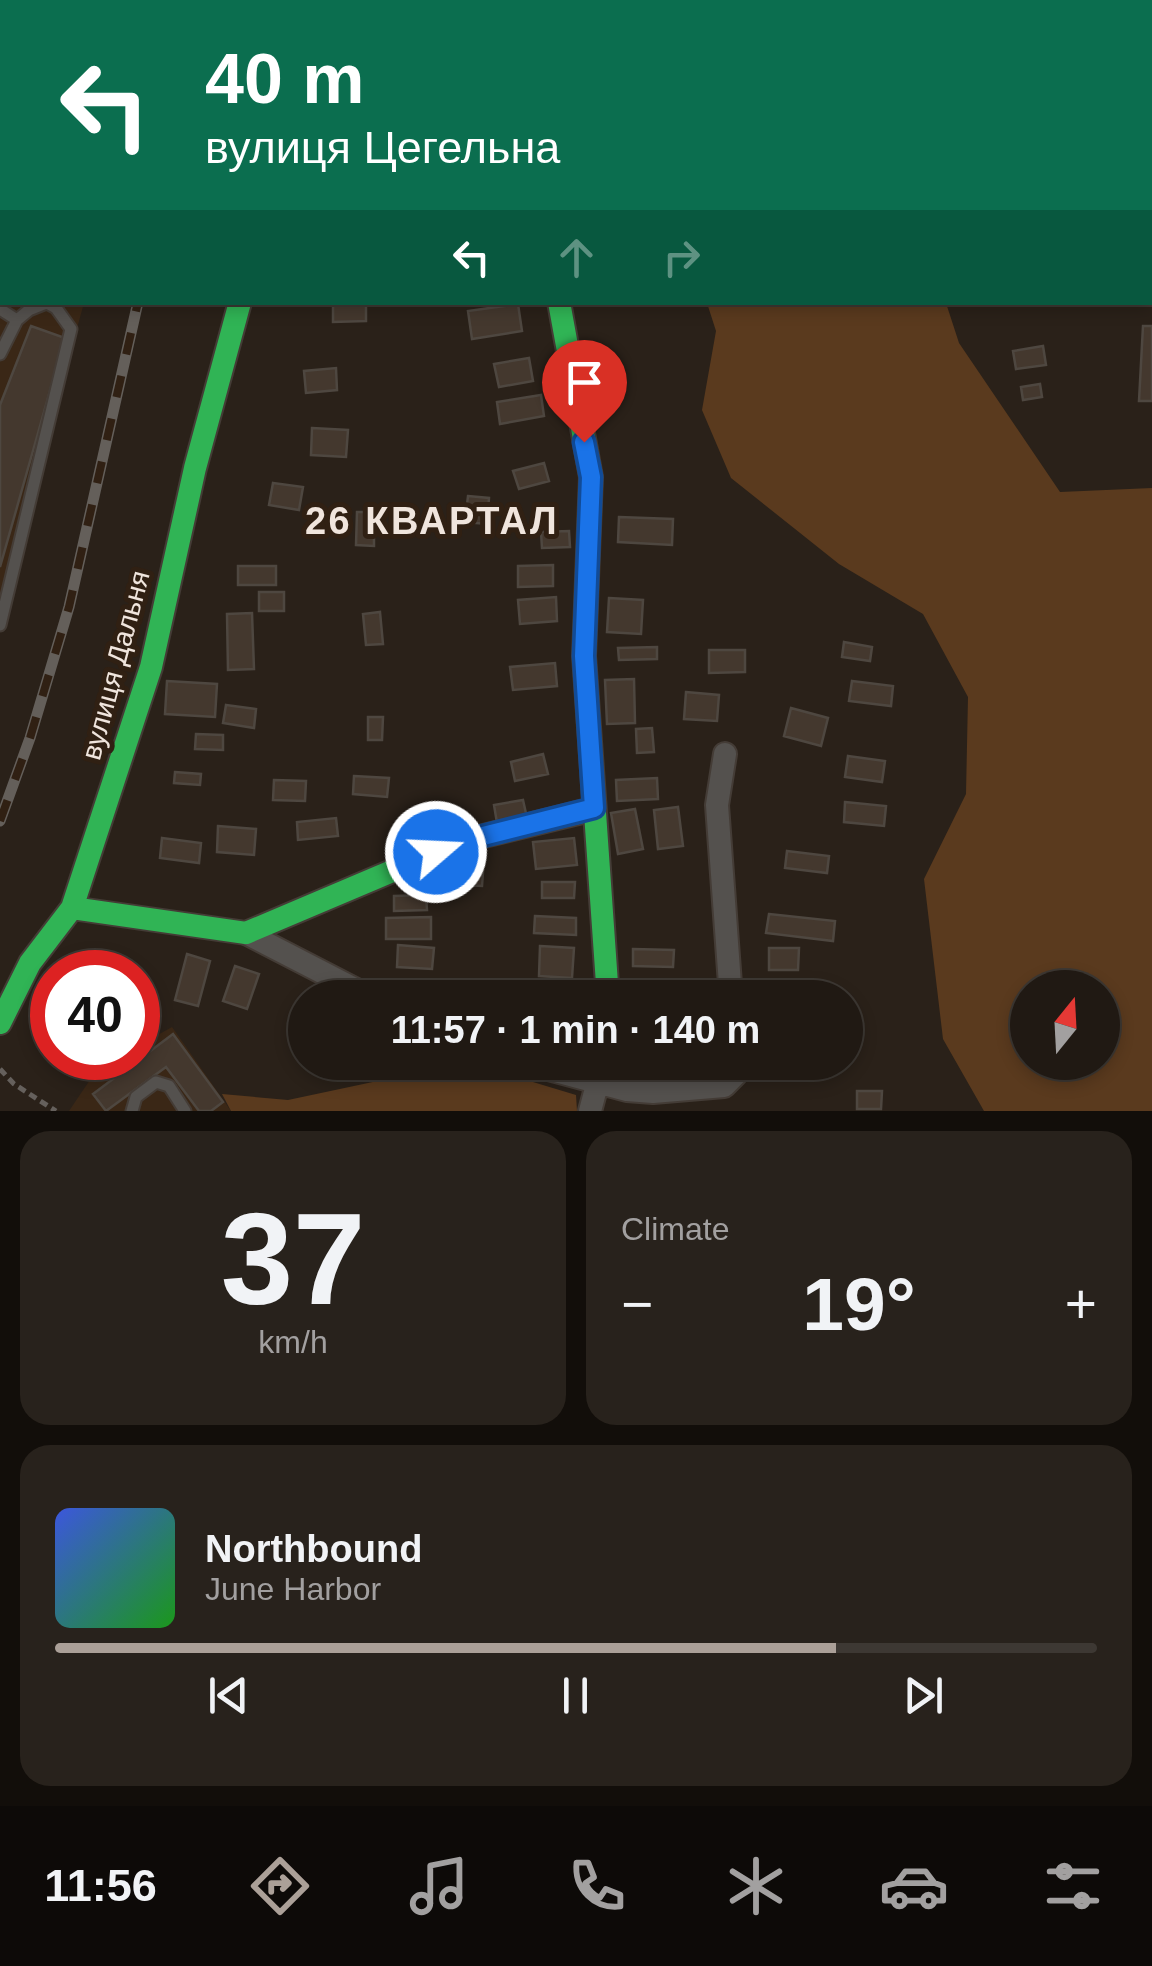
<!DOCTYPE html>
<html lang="en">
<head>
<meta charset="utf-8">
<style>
	:root { --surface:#201913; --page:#28221c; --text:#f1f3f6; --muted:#a2a0a0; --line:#3d3833; --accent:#aba098 }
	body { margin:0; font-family:Arial,sans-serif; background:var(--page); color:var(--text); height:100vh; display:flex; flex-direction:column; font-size:38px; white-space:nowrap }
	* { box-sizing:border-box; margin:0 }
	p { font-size:32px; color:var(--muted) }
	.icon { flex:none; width:55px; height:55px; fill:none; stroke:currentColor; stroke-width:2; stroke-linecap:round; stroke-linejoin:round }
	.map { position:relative; height:1111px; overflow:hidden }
	.details { display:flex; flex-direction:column; gap:20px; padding:20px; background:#120e0a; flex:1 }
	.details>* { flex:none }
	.top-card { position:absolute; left:0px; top:0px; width:1152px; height:305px; box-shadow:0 5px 15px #0003,0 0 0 2px var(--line); background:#0b6e4f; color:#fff; overflow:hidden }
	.needle { width:65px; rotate:18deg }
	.controls { position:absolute; left:1010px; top:970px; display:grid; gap:20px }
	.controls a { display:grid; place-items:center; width:110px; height:110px; border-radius:50%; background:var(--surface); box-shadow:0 5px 15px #0003,0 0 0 2px var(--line); font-size:50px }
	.speed { position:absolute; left:30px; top:950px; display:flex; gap:20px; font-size:50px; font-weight:700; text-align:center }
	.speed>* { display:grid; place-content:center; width:130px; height:130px; border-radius:50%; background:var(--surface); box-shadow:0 5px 15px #0003,0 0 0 2px var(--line); line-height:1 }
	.speed .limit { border:15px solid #d22; background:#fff; color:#111 }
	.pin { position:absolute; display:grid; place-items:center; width:85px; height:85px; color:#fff; margin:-102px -42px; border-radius:50% 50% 50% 0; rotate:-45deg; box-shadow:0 0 10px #0007 }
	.pin .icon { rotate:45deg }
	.me { position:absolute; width:110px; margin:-55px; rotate:71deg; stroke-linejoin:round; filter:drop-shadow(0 0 8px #0008) }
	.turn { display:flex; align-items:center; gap:35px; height:210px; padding:0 40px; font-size:45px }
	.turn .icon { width:130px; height:130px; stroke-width:2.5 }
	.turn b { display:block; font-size:70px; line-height:85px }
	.lanes { display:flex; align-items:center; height:95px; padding:0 40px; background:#0003; justify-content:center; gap:50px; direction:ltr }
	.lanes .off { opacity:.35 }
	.big { font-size:75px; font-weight:600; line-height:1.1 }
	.details .tile { flex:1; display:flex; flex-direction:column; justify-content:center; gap:15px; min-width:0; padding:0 35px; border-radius:30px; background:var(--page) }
	.details .dial { align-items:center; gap:0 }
	.dial b { font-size:130px; line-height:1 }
	.song { display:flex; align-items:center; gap:30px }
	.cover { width:120px; height:120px; border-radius:15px; background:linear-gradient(135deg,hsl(230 70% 55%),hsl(120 70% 35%)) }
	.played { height:10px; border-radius:5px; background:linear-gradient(90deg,var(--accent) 75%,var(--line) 75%) }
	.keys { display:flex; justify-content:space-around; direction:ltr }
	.heat { display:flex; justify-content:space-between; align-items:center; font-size:55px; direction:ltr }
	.details .tiles { flex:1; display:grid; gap:20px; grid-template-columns:1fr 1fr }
	.tile:last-child { grid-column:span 2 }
	.trip { position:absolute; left:288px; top:980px; width:575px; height:100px; border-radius:50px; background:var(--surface); box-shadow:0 5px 15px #0003,0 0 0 2px var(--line); font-weight:600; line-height:100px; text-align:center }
	.tab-bar { display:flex; height:160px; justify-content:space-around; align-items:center; background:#0d0a08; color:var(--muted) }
	.tab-bar .icon { width:70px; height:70px }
	.tab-bar .active { color:var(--accent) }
	.tab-bar b { font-size:45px; color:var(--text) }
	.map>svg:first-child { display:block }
	.built { fill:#3a2716 }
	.green { fill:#5a3a1e; fill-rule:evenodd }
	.building { fill:#44382e; stroke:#4e4740; stroke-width:2.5 }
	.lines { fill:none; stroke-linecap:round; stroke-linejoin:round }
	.lane-casing { stroke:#443c36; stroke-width:15 }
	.street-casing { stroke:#443c36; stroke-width:26 }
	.fast-casing { stroke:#443c36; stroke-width:26 }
	.path { stroke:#65605c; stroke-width:5; stroke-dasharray:8 5; stroke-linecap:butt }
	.lane { stroke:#54514e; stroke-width:11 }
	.street { stroke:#54514e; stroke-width:22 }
	.fast { stroke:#30b455; stroke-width:22 }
	.rail-casing { stroke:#645f5a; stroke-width:11 }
	.rail { stroke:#302013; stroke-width:8; stroke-dasharray:22; stroke-linecap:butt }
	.route-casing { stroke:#114b97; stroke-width:25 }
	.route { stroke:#1a73e8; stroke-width:18 }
	.labels { text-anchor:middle; stroke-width:10; stroke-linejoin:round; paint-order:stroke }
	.street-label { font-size:28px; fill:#f0e5dd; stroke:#302013 }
	.district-label { font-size:38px; font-weight:bold; letter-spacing:2.5px; fill:#f0e5dd; stroke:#302013 }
</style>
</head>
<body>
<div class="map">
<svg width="1152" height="1111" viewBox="0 0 1152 1111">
	<rect width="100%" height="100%" fill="#2a2119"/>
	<!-- built -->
	<path class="built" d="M 0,0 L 168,0 L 2,2 L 2,302 L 84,303 L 0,606 Z
		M 172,1027 L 231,1111 L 69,1111 L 98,1068 L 117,1058 L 138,1058 L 138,1046 Z"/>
	<!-- green -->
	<path class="green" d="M 707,303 L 946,303 L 959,343 L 1060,492 L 1152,488 L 1152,1111 L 984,1111 L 943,1039 L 924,879 L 966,794 L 968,697 L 923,614 L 839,564 L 731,478 L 702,410 L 716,331 ZM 1028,988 L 1102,988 L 1102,1062 L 1028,1062 Z
		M 467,1062 L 576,1095 L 577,1111 L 231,1111 L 222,1094 L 288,1100 Z"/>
	<!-- building -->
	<path class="building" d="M 333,302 L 366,302 L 366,321 L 333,322 Z
		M 518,304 L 522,331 L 472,339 L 468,311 Z
		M 31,326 L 65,338 L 0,567 L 0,405 Z
		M 1143,326 L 1152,326 L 1152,401 L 1139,401 Z
		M 1043,346 L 1046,365 L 1016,369 L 1013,351 Z
		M 529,358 L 533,381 L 499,387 L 494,364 Z
		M 336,368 L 337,390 L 306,393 L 304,371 Z
		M 1040,384 L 1042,397 L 1023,400 L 1021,387 Z
		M 541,395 L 544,416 L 500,424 L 497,402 Z
		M 312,428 L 348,430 L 346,457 L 311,455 Z
		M 544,463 L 549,481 L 519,489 L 513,471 Z
		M 273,483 L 303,487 L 299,510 L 269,505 Z
		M 468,496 L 489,498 L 487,524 L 465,522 Z
		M 357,512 L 374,512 L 374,546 L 356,545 Z
		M 619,517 L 673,519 L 672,545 L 618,542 Z
		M 569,531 L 570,547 L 542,548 L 541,532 Z
		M 553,565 L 553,586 L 518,587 L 518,566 Z
		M 238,566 L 276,566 L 276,585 L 238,585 Z
		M 259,592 L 284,592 L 284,611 L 259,611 Z
		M 556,597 L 557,621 L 520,624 L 518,600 Z
		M 609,598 L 643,600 L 641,634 L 607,632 Z
		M 380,612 L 383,644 L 366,645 L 363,614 Z
		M 252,613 L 254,669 L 228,670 L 227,614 Z
		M 844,642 L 872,647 L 870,661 L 842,657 Z
		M 657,647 L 657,659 L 619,660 L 618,648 Z
		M 709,650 L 745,650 L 745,672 L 709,673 Z
		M 555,663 L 557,686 L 513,690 L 510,667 Z
		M 634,679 L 635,723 L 607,724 L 605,680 Z
		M 167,681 L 217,684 L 215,717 L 165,714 Z
		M 852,681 L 893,686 L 891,706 L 849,701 Z
		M 686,692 L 719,695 L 717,721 L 684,719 Z
		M 226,705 L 256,709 L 254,728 L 223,723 Z
		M 791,708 L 828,718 L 821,746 L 784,736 Z
		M 368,717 L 383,717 L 382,740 L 368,740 Z
		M 652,728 L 654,752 L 637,753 L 636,729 Z
		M 196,734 L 223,735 L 223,750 L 195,749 Z
		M 543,754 L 548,774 L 515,781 L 511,762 Z
		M 848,756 L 885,761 L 882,782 L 845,777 Z
		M 175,772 L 201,774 L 200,785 L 174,783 Z
		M 354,776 L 389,778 L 387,797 L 353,794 Z
		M 657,778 L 658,799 L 617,801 L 616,780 Z
		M 274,780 L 306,781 L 305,801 L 273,800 Z
		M 523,800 L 527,818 L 497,823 L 494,805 Z
		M 845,802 L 886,806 L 884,826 L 844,822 Z
		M 450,807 L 455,832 L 431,836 L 426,811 Z
		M 678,807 L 683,846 L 658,849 L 654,810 Z
		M 635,809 L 643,849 L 618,854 L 611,813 Z
		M 336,818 L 338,836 L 298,840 L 297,822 Z
		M 218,826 L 256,829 L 254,855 L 217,852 Z
		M 162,838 L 201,843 L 199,863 L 160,858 Z
		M 574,838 L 577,865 L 536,869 L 533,842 Z
		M 787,851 L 829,856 L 827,873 L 785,868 Z
		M 466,858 L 484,859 L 482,886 L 464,885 Z
		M 542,882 L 575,882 L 574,898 L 542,898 Z
		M 426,895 L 427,910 L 394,911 L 394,896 Z
		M 769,914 L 835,921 L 833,941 L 766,933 Z
		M 535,916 L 576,918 L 576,935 L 534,933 Z
		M 431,917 L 431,939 L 386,939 L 386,918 Z
		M 398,945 L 434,948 L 432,969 L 397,967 Z
		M 540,946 L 574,948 L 572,978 L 539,976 Z
		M 769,948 L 799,948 L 798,970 L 769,970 Z
		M 633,949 L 674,950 L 673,967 L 633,966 Z
		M 187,954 L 210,961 L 198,1006 L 175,1000 Z
		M 235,966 L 259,974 L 247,1009 L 223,1001 Z
		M 173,1034 L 223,1102 L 211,1111 L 199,1111 L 166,1067 L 106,1111 L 93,1094 Z
		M 857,1091 L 882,1091 L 881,1109 L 857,1109 Z"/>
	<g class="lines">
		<!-- lane casing -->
		<g class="lane-casing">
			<path id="lane" d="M 56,0 L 61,2
				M 0,62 L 2,63
				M 0,188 L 2,192
				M 0,309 L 17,320 L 29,310 L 44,304
				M 0,354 L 17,320
				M 0,625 L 71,329 L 56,308 L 45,302
				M 132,1111 L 136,1097 L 156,1082 L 169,1086 L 185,1111"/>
		</g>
		<!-- street casing -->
		<g class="street-casing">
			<path id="street" d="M 549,0 L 549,2
				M 320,2 L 321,0
				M 725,754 L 717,805 L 731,998
				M 246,933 L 372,998
				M 522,1062 L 627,1090 L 653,1092 L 724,1086 L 736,1074 L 738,1062
				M 590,1111 L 603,1062"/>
		</g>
		<!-- fast casing -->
		<g class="fast-casing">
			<path id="fast" d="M 559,302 L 591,477 L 584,656 L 608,998
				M 72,908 L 246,933 L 463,841 L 594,809
				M 0,1023 L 30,963 L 72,908 L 151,667 L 195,468 L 240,302"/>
		</g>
		<!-- path -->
		<path class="path" d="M 0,1069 L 14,1084 L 56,1111"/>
		<!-- lane -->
		<use href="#lane" class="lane"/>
		<!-- street -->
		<use href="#street" class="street"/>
		<!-- fast -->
		<use href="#fast" class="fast"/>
		<!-- rail casing -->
		<g class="rail-casing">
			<path id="rail" d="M 201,2 L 202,0
				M 0,821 L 30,738 L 69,607 L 138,302"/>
		</g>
		<!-- rail -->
		<use href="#rail" class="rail"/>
	</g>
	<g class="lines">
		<!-- route casing -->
		<g class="route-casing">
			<path id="route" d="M 436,852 L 463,841 L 594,808 L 584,656 L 591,477 L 584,442"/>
		</g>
		<!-- route -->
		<use href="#route" class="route"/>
	</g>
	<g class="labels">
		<!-- street labels -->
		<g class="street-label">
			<text transform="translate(115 665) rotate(-75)" y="10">вулиця Дальня</text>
		</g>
		<!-- district labels -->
		<g class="district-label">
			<text x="432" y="534">26 КВАРТАЛ</text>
		</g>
	</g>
</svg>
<div class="controls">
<a><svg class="needle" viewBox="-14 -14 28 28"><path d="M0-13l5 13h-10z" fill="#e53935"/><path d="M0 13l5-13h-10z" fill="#a2a0a0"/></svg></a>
</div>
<div class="speed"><div class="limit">40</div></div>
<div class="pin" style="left:584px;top:442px;background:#d93025"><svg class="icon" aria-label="arrive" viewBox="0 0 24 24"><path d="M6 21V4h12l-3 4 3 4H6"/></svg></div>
<svg class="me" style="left:436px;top:852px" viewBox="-20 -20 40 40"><circle r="17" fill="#1a73e8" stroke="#fff" stroke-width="3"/><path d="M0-11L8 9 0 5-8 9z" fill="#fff"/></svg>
<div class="trip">11:57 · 1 min · 140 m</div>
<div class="top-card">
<div class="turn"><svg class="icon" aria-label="left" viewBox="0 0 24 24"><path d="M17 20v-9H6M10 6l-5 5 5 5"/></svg><div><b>40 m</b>вулиця Цегельна</div></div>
<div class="lanes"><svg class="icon" aria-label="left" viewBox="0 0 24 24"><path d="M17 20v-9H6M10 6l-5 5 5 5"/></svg><svg class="icon off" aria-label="ahead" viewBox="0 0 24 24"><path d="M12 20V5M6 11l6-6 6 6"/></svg><svg class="icon off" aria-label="right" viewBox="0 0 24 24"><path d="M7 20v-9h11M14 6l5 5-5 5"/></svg></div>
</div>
</div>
<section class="details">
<div class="tiles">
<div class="tile dial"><b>37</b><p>km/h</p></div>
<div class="tile"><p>Climate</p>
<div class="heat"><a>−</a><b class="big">19°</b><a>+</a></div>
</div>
<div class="tile">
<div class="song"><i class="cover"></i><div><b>Northbound</b><p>June Harbor</p></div></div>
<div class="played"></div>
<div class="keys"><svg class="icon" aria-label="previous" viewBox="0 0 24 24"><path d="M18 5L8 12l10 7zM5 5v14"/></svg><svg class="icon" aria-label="pause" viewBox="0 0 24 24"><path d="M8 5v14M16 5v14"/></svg><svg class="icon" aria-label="next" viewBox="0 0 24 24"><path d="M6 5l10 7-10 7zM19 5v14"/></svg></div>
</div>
</div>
</section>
<nav class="tab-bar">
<b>11:56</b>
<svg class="icon active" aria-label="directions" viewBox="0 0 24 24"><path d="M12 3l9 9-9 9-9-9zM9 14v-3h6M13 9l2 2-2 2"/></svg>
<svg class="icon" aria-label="music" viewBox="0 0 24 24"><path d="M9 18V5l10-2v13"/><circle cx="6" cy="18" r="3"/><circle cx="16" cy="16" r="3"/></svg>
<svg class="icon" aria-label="phone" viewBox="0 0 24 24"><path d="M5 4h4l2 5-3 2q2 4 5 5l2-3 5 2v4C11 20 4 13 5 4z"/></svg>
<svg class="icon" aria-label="climate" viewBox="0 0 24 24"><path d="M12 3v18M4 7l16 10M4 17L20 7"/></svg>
<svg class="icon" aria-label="car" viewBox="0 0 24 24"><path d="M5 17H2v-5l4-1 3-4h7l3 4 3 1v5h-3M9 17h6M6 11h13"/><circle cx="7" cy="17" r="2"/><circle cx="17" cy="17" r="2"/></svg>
<svg class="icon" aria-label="filters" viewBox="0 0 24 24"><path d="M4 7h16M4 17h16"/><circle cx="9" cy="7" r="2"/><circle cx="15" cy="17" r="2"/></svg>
</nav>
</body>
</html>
